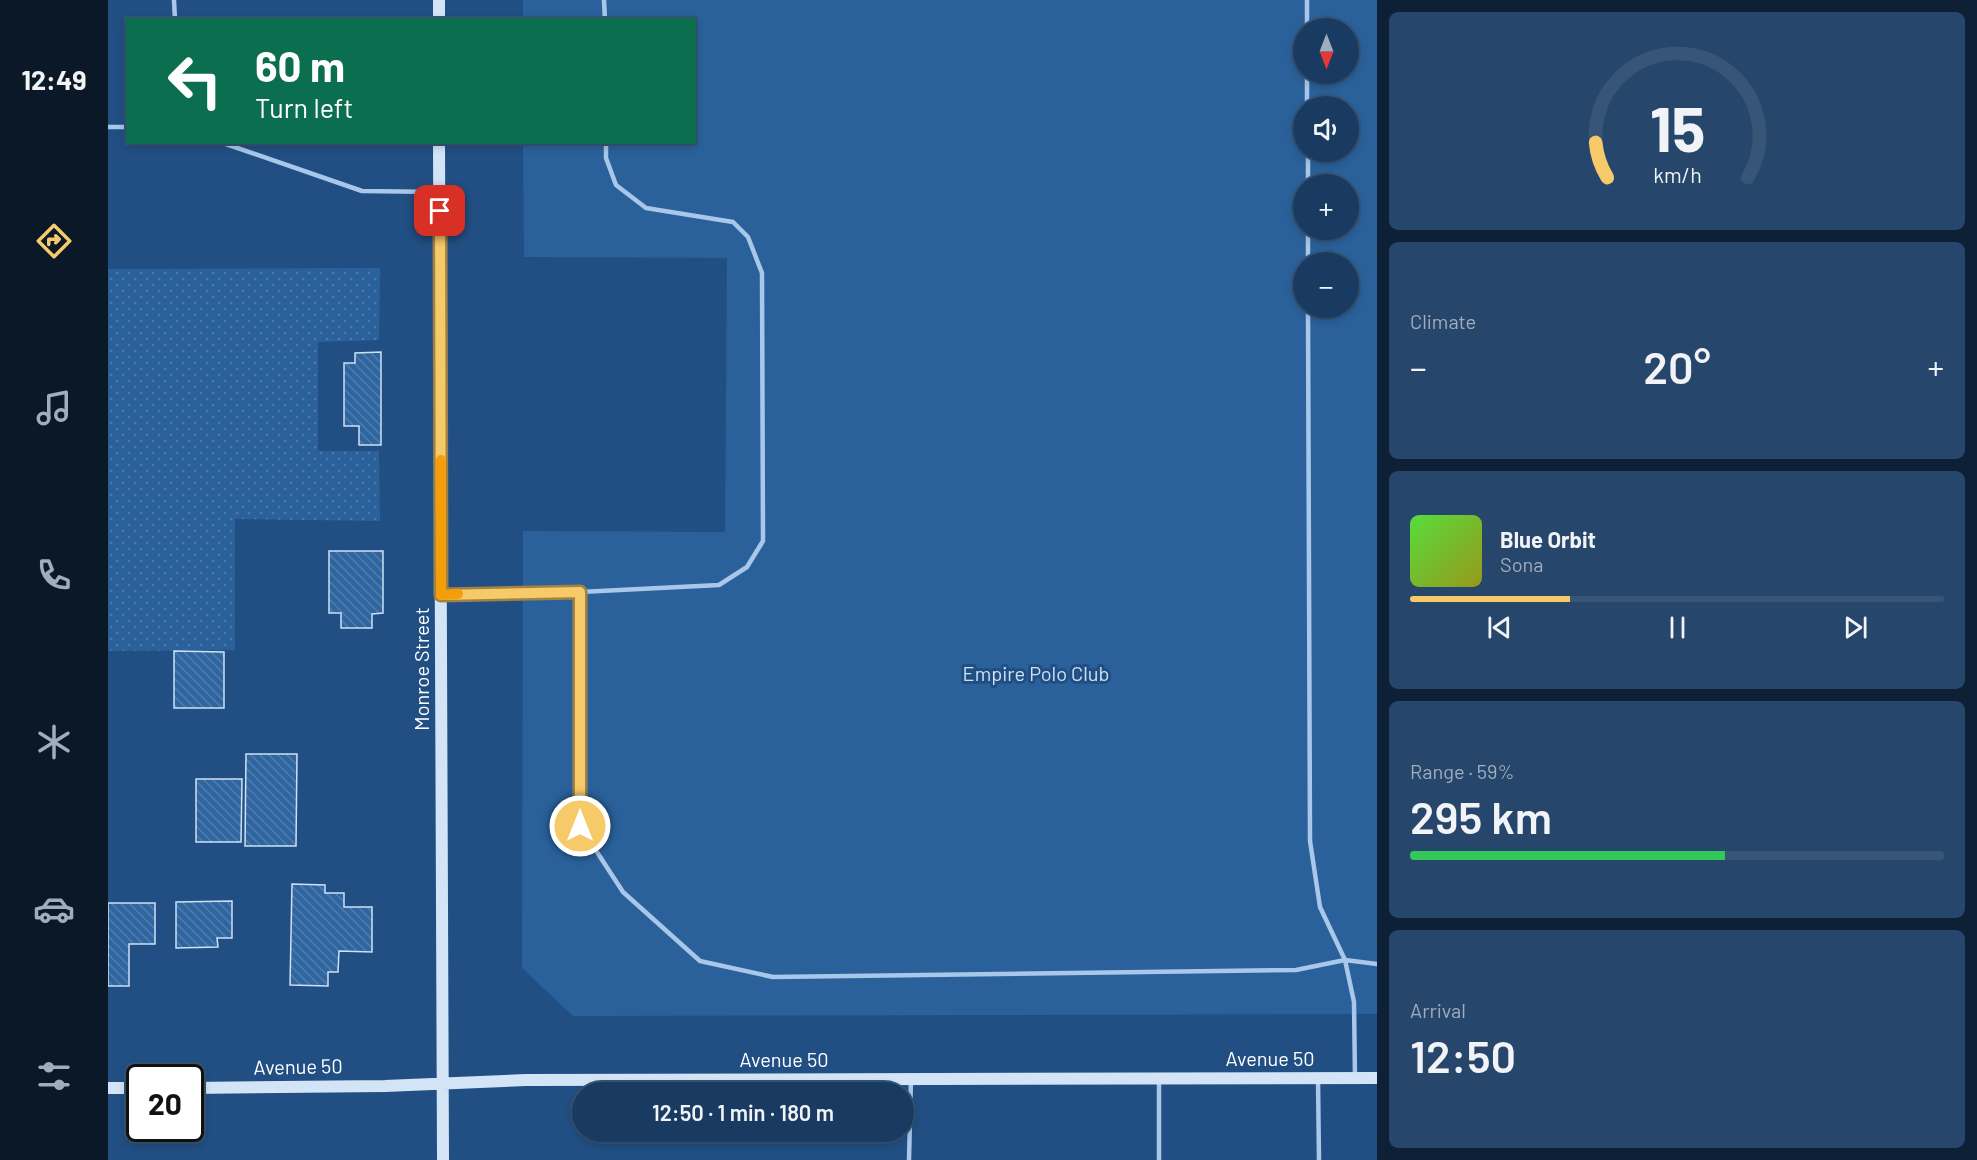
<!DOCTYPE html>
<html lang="en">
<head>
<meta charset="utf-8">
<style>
	:root { --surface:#193b62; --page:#26466b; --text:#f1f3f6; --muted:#9fadbe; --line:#375577; --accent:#f6c969 }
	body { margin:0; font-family:Barlow,sans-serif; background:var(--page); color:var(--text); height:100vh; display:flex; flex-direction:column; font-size:22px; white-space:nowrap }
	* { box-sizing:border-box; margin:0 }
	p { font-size:20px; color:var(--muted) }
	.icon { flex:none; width:33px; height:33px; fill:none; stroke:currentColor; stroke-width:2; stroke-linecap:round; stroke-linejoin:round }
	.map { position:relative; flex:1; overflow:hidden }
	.sheet { display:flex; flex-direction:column; gap:12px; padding:12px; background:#0e2036; width:600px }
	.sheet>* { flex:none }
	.top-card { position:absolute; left:18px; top:18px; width:570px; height:126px; border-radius:0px; box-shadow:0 3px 9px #0003,0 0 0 2px var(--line); background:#0b6e4f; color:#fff; overflow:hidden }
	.needle { width:39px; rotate:180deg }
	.buttons { position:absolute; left:1185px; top:18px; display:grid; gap:12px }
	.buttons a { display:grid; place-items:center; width:66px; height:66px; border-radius:50%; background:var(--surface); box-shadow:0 3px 9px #0003,0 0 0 2px var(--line); font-size:30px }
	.speed { position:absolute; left:18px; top:1064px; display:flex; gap:12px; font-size:30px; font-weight:700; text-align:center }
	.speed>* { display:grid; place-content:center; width:78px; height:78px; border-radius:50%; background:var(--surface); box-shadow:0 3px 9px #0003,0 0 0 2px var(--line); line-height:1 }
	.speed .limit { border:3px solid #111; border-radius:9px; background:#fff; color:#111 }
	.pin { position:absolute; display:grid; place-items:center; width:51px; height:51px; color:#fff; margin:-26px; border-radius:12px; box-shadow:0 3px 9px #0006 }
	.me { position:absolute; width:66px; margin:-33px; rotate:0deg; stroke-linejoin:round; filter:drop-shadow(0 0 4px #0008) }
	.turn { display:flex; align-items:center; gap:21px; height:126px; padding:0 30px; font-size:27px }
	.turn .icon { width:78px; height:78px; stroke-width:2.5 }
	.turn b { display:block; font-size:42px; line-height:51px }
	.big { font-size:45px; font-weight:600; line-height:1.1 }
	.sheet .tile { flex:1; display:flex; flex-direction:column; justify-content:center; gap:9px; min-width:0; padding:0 21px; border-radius:9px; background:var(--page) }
	.sheet .dial { align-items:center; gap:0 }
	.dial svg { height:156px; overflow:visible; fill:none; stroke:var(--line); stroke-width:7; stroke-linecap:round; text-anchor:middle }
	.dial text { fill:var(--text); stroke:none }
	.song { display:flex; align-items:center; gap:18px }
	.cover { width:72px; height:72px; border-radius:9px; background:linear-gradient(135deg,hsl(110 70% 55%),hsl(60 70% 35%)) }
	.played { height:6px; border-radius:3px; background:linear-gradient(90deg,var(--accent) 30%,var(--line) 30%) }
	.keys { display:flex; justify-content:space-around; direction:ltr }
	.heat { display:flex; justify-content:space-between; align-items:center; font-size:33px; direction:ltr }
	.charge { height:9px; border-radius:4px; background:linear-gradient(90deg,#34c759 59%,var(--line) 0) }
	.trip { position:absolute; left:464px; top:1082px; width:342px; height:60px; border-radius:30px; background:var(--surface); box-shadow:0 3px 9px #0003,0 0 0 2px var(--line); font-weight:600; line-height:60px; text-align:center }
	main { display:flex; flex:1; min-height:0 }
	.dock { display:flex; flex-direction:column; width:108px; justify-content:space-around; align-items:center; background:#0a1827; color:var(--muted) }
	.dock .icon { width:42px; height:42px }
	.dock .selected { color:var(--accent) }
	.dock b { font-size:27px; color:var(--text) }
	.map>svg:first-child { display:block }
	.grass { fill:url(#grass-dots) }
	.park { fill:#2a619b; fill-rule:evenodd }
	.building { fill:url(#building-back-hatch); stroke:#cce1f7; stroke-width:1.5 }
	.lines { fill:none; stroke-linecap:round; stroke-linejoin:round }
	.lane { stroke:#a8c7e9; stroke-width:4.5 }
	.secondary { stroke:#d3e4f7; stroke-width:12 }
	.route-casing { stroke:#a08344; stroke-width:15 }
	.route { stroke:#f6c969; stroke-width:10 }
	.slow { stroke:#f59e0b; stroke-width:10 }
	.labels { text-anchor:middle; stroke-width:6; stroke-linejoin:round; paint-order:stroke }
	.street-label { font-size:20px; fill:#fff; stroke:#214f83 }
	.park-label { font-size:20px; fill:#cce1f7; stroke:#214f83 }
</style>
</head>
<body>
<main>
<nav class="dock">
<b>12:49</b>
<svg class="icon selected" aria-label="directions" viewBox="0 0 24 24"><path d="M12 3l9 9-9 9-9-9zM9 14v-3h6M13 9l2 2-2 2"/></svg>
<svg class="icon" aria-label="music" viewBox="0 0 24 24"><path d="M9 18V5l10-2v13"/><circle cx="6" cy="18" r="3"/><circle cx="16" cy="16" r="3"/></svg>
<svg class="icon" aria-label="phone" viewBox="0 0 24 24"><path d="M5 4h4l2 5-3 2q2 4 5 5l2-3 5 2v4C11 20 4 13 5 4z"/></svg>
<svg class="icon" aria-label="climate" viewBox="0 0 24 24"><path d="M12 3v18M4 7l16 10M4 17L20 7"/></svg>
<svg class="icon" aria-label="car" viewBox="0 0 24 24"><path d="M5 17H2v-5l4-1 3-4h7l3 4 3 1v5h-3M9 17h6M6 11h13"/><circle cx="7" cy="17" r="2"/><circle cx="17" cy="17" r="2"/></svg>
<svg class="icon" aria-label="filters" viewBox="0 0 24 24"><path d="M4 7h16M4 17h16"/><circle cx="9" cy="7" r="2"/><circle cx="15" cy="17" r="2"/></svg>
</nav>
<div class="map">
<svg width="1269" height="1160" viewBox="0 0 1269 1160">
	<defs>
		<pattern id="grass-dots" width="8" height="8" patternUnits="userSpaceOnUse" patternTransform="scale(1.5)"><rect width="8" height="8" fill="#2a619b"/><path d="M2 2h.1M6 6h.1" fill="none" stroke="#4a79aa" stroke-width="1.8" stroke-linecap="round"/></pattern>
		<pattern id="building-back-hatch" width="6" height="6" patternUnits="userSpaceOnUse" patternTransform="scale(1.5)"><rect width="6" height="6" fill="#3066a0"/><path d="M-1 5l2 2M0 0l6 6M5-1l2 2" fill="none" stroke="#4f7dae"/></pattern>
	</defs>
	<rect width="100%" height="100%" fill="#214f83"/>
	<!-- grass -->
	<path class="grass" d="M 272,268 L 271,340 L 210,342 L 210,451 L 271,451 L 272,521 L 127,519 L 127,650 L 0,651 L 0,269 Z"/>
	<!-- park -->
	<path class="park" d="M 415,0 L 1269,0 L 1269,1014 L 465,1016 L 414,968 L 415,531 L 617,532 L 619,258 L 416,257 L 415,143 L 586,142 L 586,20 L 415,19 ZM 1196,28 L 1240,28 L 1240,74 L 1196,74 ZM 1196,106 L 1240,106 L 1240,152 L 1196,152 ZM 1196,184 L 1240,184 L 1240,230 L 1196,230 ZM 1196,262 L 1240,262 L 1240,308 L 1196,308 Z"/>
	<!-- building -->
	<path class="building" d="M 273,352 L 273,445 L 251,445 L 251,426 L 236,426 L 236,363 L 247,363 L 247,353 Z
		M 221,551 L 275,551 L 275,613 L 264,614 L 264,628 L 233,628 L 233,613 L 221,613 Z
		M 66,651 L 116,652 L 116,708 L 66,708 Z
		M 138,754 L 189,754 L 188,846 L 137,846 Z
		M 88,779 L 134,779 L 133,842 L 88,842 Z
		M 184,884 L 217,885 L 217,893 L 236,893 L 236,907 L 264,907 L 264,952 L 231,951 L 230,972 L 220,972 L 220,986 L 182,985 Z
		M 124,901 L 124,938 L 109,938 L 110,947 L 68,948 L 68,902 Z
		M 0,903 L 47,903 L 47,944 L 21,944 L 21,986 L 0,986 Z"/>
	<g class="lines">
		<!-- lane -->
		<path class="lane" d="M 66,0 L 67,20
			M 496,0 L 497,20
			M 1199,0 L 1199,28
			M 1199,74 L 1199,106
			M 0,127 L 20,127
			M 112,142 L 254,191 L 329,192
			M 498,142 L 498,158 L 508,185 L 538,208 L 625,222 L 640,237 L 654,273 L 655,541 L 639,567 L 611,585 L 472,592 L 472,826 L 515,892 L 592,961 L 665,977 L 1188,970 L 1237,960 L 1246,1002 L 1247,1078
			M 1200,152 L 1200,184
			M 1200,230 L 1200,262
			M 1200,308 L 1202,841 L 1212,907 L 1237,960 L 1269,964
			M 333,595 L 472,592
			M 1210,1078 L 1211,1160
			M 801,1160 L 803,1079
			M 1051,1160 L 1051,1081"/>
		<!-- secondary -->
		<path class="secondary" d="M 331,0 L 331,20
			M 331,142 L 335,1160
			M 0,1088 L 32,1088
			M 82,1088 L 277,1086 L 418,1080 L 1269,1078"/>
	</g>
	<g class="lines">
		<!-- route casing -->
		<g class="route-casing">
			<path id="route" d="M 332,211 L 333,595 L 472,592 L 472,826"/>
		</g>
		<!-- route -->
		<use href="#route" class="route"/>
		<!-- slow -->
		<path class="slow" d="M 333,460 L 333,595 L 350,594"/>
	</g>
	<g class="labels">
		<!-- street labels -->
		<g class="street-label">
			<text transform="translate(314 669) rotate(-90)" y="7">Monroe Street</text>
			<text x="1162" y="1066">Avenue 50</text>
			<text x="676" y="1067">Avenue 50</text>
			<text transform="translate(190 1067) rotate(-1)" y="7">Avenue 50</text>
		</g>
		<!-- park labels -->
		<g class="park-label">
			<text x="928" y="681">Empire Polo Club</text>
		</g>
	</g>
</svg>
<div class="buttons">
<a><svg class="needle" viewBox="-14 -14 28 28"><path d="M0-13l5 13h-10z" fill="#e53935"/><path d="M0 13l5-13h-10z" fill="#9fadbe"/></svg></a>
<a><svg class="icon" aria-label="sound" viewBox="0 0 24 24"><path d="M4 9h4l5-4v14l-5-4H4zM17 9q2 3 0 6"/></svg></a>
<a>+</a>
<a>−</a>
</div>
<div class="speed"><div class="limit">20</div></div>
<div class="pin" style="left:332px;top:211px;background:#d93025"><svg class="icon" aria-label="arrive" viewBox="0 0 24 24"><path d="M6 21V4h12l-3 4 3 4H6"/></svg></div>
<svg class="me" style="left:472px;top:826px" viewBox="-20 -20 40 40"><circle r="17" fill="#f6c969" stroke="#fff" stroke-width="3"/><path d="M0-11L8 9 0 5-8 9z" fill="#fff"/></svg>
<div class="trip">12:50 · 1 min · 180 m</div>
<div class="top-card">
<div class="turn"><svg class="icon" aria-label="left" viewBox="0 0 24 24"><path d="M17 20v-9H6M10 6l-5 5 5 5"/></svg><div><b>60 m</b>Turn left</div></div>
</div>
</div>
<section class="sheet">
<div class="tile dial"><svg viewBox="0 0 100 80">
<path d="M14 69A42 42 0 1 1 86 69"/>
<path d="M14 69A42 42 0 0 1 8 51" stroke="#f6c969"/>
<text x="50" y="56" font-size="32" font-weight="700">15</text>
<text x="50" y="72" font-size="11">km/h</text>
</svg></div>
<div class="tile"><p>Climate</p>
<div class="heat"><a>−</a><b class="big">20°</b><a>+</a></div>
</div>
<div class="tile">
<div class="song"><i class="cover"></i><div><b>Blue Orbit</b><p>Sona</p></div></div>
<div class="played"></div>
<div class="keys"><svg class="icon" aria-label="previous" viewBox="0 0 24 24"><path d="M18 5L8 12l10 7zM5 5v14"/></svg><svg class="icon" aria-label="pause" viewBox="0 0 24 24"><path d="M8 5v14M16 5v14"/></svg><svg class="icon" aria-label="next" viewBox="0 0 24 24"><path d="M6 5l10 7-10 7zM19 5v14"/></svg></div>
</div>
<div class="tile"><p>Range · 59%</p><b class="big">295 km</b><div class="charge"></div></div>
<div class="tile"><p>Arrival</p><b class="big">12:50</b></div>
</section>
</main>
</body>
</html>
